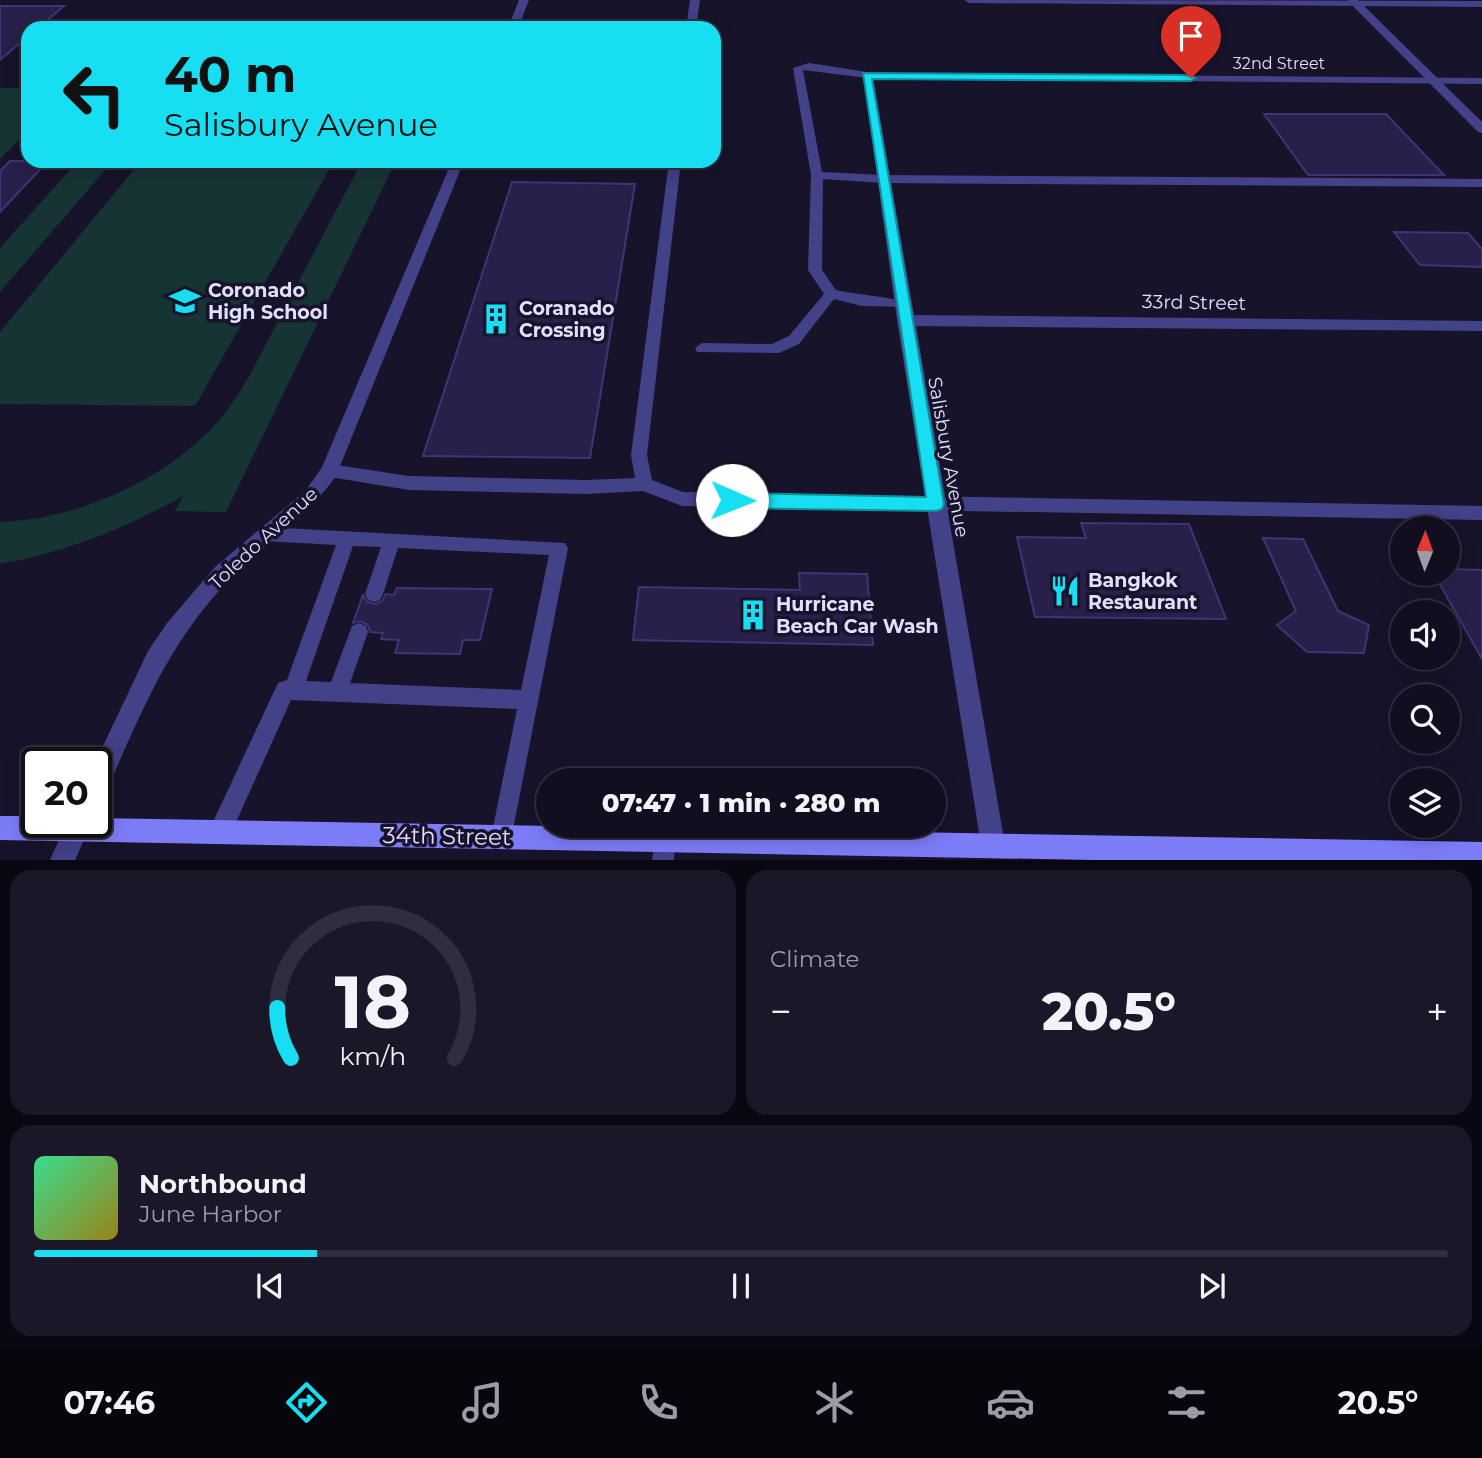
<!DOCTYPE html>
<html lang="en">
<head>
<meta charset="utf-8">
<style>
	:root { --surface:#110e20; --page:#1a1729; --text:#f1f3f6; --muted:#9c9ca5; --line:#302e3e; --accent:#17def1 }
	body { margin:0; font-family:Montserrat,sans-serif; background:var(--page); color:var(--text); height:100vh; display:flex; flex-direction:column; font-size:26px; white-space:nowrap }
	* { box-sizing:border-box; margin:0 }
	p { font-size:23px; color:var(--muted) }
	.icon { flex:none; width:38px; height:38px; fill:none; stroke:currentColor; stroke-width:2; stroke-linecap:round; stroke-linejoin:round }
	.map { position:relative; height:860px; overflow:hidden }
	.sheet { display:flex; flex-direction:column; gap:10px; padding:10px; background:#090812; flex:1 }
	.sheet>* { flex:none }
	.top-card { position:absolute; left:21px; top:21px; width:700px; height:147px; border-radius:21px; box-shadow:0 4px 18px #0003,0 0 0 2px var(--line); background:#17def1; color:#111; overflow:hidden }
	.needle { width:46px; rotate:1deg }
	.buttons { position:absolute; left:1390px; top:516px; display:grid; gap:14px }
	.buttons a { display:grid; place-items:center; width:70px; height:70px; border-radius:50%; background:var(--surface); box-shadow:0 4px 18px #0003,0 0 0 2px var(--line); font-size:35px }
	.speed { position:absolute; left:21px; top:747px; display:flex; gap:14px; font-size:35px; font-weight:700; text-align:center }
	.speed>* { display:grid; place-content:center; width:91px; height:91px; border-radius:50%; background:var(--surface); box-shadow:0 4px 18px #0003,0 0 0 2px var(--line); line-height:1 }
	.speed .limit { border:4px solid #111; border-radius:10px; background:#fff; color:#111 }
	.pin { position:absolute; display:grid; place-items:center; width:60px; height:60px; color:#fff; margin:-72px -30px; border-radius:50% 50% 50% 0; rotate:-45deg; box-shadow:0 0 7px #0007 }
	.pin .icon { rotate:45deg }
	.me { position:absolute; width:77px; margin:-38px; rotate:91deg; stroke-linejoin:round; filter:drop-shadow(0 0 5px #0008) }
	.turn { display:flex; align-items:center; gap:24px; height:147px; padding:0 28px; font-size:32px }
	.turn .icon { width:91px; height:91px; stroke-width:2.5 }
	.turn b { display:block; font-size:49px; line-height:60px }
	.big { font-size:52px; font-weight:800; line-height:1.1 }
	.sheet .card { flex:1; display:flex; flex-direction:column; justify-content:center; gap:10px; min-width:0; padding:0 24px; border-radius:21px; background:var(--page) }
	.sheet .dial { align-items:center; gap:0 }
	.dial svg { height:182px; overflow:visible; fill:none; stroke:var(--line); stroke-width:7; stroke-linecap:round; text-anchor:middle }
	.dial text { fill:var(--text); stroke:none }
	.song { display:flex; align-items:center; gap:21px }
	.cover { width:84px; height:84px; border-radius:10px; background:linear-gradient(135deg,hsl(150 70% 55%),hsl(50 70% 35%)) }
	.played { height:7px; border-radius:4px; background:linear-gradient(90deg,var(--accent) 20%,var(--line) 20%) }
	.keys { display:flex; justify-content:space-around; direction:ltr }
	.heat { display:flex; justify-content:space-between; align-items:center; font-size:38px; direction:ltr }
	.sheet .tiles { flex:1; display:grid; gap:10px; grid-template-columns:1fr 1fr }
	.card:last-child { grid-column:span 2 }
	.trip { position:absolute; left:536px; top:768px; width:410px; height:70px; border-radius:35px; background:var(--surface); box-shadow:0 4px 18px #0003,0 0 0 2px var(--line); font-weight:800; line-height:70px; text-align:center }
	.dock { display:flex; height:112px; justify-content:space-around; align-items:center; background:#07060d; color:var(--muted) }
	.dock .icon { width:49px; height:49px }
	.dock .active { color:var(--accent) }
	.dock b { font-size:32px; color:var(--text) }
	.map>svg:first-child { display:block }
	.green { fill:#163433 }
	.building { fill:#28204b; stroke:#403475; stroke-width:2 }
	.lines { fill:none; stroke-linecap:round; stroke-linejoin:round }
	.service { fill:#434187; fill-rule:evenodd }
	.minor { fill:#434187; fill-rule:evenodd }
	.tertiary { fill:#434187; fill-rule:evenodd }
	.secondary { fill:#7d7cf7; fill-rule:evenodd }
	.route { fill:#17def1; stroke:#0f909d; stroke-width:2 }
	.labels { text-anchor:middle; stroke-width:7; stroke-linejoin:round; paint-order:stroke }
	.far-street-label { font-size:16px; fill:#e2dffd; stroke:#17132b }
	.poi-label { font-size:19px; font-weight:bold; fill:#e2dffd; stroke:#17132b; text-anchor:start }
	.street-label { font-size:19px; fill:#e2dffd; stroke:#17132b }
	.near-street-label { font-size:23px; fill:#e2dffd; stroke:#17132b }
</style>
</head>
<body>
<div class="map">
<svg width="1482" height="860" viewBox="0 0 1482 860">
	<rect width="100%" height="100%" fill="#17132b"/>
	<!-- green -->
	<path class="green" d="M 0,88 L 28,88 L 28,131 L 0,159 Z
		M 78,161 L 113,161 L 0,292 L 0,248 Z
		M 141,161 L 334,161 L 195,406 L 0,404 L 0,332 Z
		M 362,161 L 396,161 L 226,512 L 175,511 L 183,496 C 124,529 66,552 0,564 L 0,522 C 77,519 161,482 214,426 C 242,396 259,357 278,321 C 306,268 334,214 362,161 Z"/>
	<!-- building -->
	<path class="building" d="M 0,6 L 64,6 L 38,28 L 28,28 L 28,36 L 0,60 Z
		M 1264,114 L 1386,114 L 1444,175 L 1308,175 Z
		M 10,161 L 48,161 L 0,212 L 0,171 Z
		M 512,182 L 635,184 L 590,458 L 423,456 Z
		M 1394,232 L 1468,233 L 1482,249 L 1482,267 L 1420,265 Z
		M 1081,523 L 1189,524 L 1226,619 L 1035,617 L 1017,537 L 1086,538 Z
		M 1263,538 L 1303,539 L 1338,611 L 1369,625 L 1364,653 L 1307,652 L 1277,625 L 1296,611 Z
		M 1447,569 L 1482,570 L 1482,659 L 1434,574 L 1447,574 Z
		M 799,573 L 867,574 L 873,645 L 633,640 L 639,587 L 800,590 Z
		M 397,588 L 492,589 L 480,640 L 463,640 L 460,654 L 395,653 L 399,640 L 381,639 L 383,633 L 370,632 L 368,625 L 360,621 L 353,623 L 363,595 L 367,602 L 375,604 L 382,601 L 386,594 L 394,595 Z"/>
	<g class="lines">
		<!-- service -->
		<path class="service" d="M 690,0 L 700,0 L 696,28 L 686,28 Z
			M 964,0 L 1482,1 L 1482,7 L 969,3 Z
			M 809,63 L 867,72 L 872,75 L 867,78 L 803,70 L 822,172 L 883,175 L 1482,179 L 1482,187 L 883,183 L 823,179 L 822,270 L 836,290 C 850,294 903,298 910,304 L 908,307 L 862,306 L 834,299 L 799,344 L 779,353 L 697,352 L 695,348 L 702,343 L 772,344 L 789,336 L 824,294 L 808,270 L 811,175 L 793,68 Z
			M 669,161 L 681,161 L 647,455 L 652,480 L 683,492 L 1482,506 L 1482,520 L 682,506 L 643,491 L 587,494 L 409,490 L 324,476 L 322,471 L 324,466 L 330,464 L 409,476 L 587,480 L 635,478 L 631,455 Z
			M 265,527 L 565,543 L 568,548 L 510,845 L 502,848 L 494,845 L 491,837 L 517,709 L 291,700 L 228,840 L 220,843 L 212,840 L 209,832 L 212,824 L 278,683 L 287,680 L 336,545 L 265,541 L 259,539 L 256,534 L 259,529 ZM 353,546 L 381,547 L 365,594 L 368,600 L 374,602 L 380,600 L 383,594 L 398,548 L 549,555 L 521,690 L 350,683 L 368,632 L 366,626 L 359,623 L 352,626 L 331,682 L 306,681 Z
			M 664,829 L 672,832 L 675,840 L 674,860 L 652,860 L 656,832 Z"/>
		<!-- minor -->
		<path class="minor" d="M 519,0 L 529,0 L 518,28 L 508,28 Z
			M 863,73 L 1482,78 L 1482,84 L 873,78 L 914,315 L 1482,321 L 1482,331 L 916,326 L 1005,845 L 1002,854 L 993,857 L 984,854 L 981,845 L 897,320 Z
			M 452,161 L 464,161 L 336,476 C 307,518 264,543 229,580 C 167,644 140,716 104,796 L 96,800 L 95,763 L 148,651 L 167,623 L 215,567 L 306,490 L 322,467 Z
			M 67,822 L 92,822 L 75,860 L 50,860 Z"/>
		<!-- tertiary -->
		<path class="tertiary" d="M 1347,0 L 1358,0 L 1482,122 L 1482,133 L 1478,132 Z"/>
		<!-- secondary -->
		<path class="secondary" d="M 0,816 L 37,816 L 37,822 L 96,822 L 96,818 L 1482,842 L 1482,860 L 1093,860 L 0,840 Z"/>
	</g>
	<!-- route -->
	<path class="route" d="M 863,73 L 1191,75 L 1196,78 L 1191,81 L 872,79 L 944,504 L 942,509 L 936,511 L 732,508 L 726,506 L 724,500 L 726,495 L 732,493 L 926,497 Z"/>
	<!-- icons -->
	<defs>
		<g id="school-bare" transform="scale(2.415)"><path d="M0-5L7-2L0 1L-7-2ZM-4 1L0 2.5L4 1V4Q0 6-4 4Z" fill="#17def1" stroke="#17132b" stroke-width="2.5" paint-order="stroke"/></g>
		<g id="building-bare" transform="scale(2.415)"><path d="M-4-6H4V6H1V3H-1V6H-4ZM-2.5-4.3h1.7v1.8h-1.7ZM.8-4.3h1.7v1.8H.8ZM-2.5-1h1.7V.8h-1.7ZM.8-1h1.7V.8H.8Z" fill="#17def1" stroke="#17132b" stroke-width="2.5" paint-order="stroke"/></g>
		<g id="restaurant-bare" transform="scale(2.415)"><path d="M-5-6h1v4h1v-4h1v4h1v-4h1v5L-1.5 .5V6h-2V.5L-5-1ZM5-6V6H3V1.5H1.5Q1.5-4 5-6Z" fill="#17def1" stroke="#17132b" stroke-width="2.5" paint-order="stroke"/></g>
	</defs>
	<g fill-rule="evenodd">
		<use href="#school-bare" x="185" y="301"/>
		<use href="#building-bare" x="496" y="319"/>
		<use href="#restaurant-bare" x="1065" y="591"/>
		<use href="#building-bare" x="753" y="615"/>
	</g>
	<g class="labels">
		<!-- far-street labels -->
		<g class="far-street-label">
			<text x="1279" y="69">32nd Street</text>
		</g>
		<!-- poi labels -->
		<g class="poi-label">
			<text x="208" y="297">Coronado<tspan x="208" dy="22">High School</tspan></text>
			<text x="519" y="315">Coranado<tspan x="519" dy="22">Crossing</tspan></text>
			<text x="1088" y="587">Bangkok<tspan x="1088" dy="22">Restaurant</tspan></text>
			<text x="776" y="611">Hurricane<tspan x="776" dy="22">Beach Car Wash</tspan></text>
		</g>
		<!-- street labels -->
		<g class="street-label">
			<text transform="translate(1194 302) rotate(1)" y="7">33rd Street</text>
			<text transform="translate(949 457) rotate(80)" y="7">Salisbury Avenue</text>
			<text transform="translate(263 538) rotate(-43)" y="7">Toledo Avenue</text>
		</g>
		<!-- near-street labels -->
		<g class="near-street-label">
			<text transform="translate(447 836) rotate(1)" y="8">34th Street</text>
		</g>
	</g>
</svg>
<div class="buttons">
<a><svg class="needle" viewBox="-14 -14 28 28"><path d="M0-13l5 13h-10z" fill="#e53935"/><path d="M0 13l5-13h-10z" fill="#9c9ca5"/></svg></a>
<a><svg class="icon" aria-label="sound" viewBox="0 0 24 24"><path d="M4 9h4l5-4v14l-5-4H4zM17 9q2 3 0 6"/></svg></a>
<a><svg class="icon" aria-label="search" viewBox="0 0 24 24"><circle cx="10" cy="10" r="6"/><path d="M15 15l6 6"/></svg></a>
<a><svg class="icon" aria-label="layers" viewBox="0 0 24 24"><path d="M12 4l9 5-9 5-9-5zM3 14l9 5 9-5"/></svg></a>
</div>
<div class="speed"><div class="limit">20</div></div>
<div class="pin" style="left:1191px;top:78px;background:#d93025"><svg class="icon" aria-label="arrive" viewBox="0 0 24 24"><path d="M6 21V4h12l-3 4 3 4H6"/></svg></div>
<svg class="me" style="left:732px;top:500px" viewBox="-20 -20 40 40"><circle r="19" fill="#fff"/><path d="M0-13L10 11 0 6-10 11z" fill="#17def1"/></svg>
<div class="trip">07:47 · 1 min · 280 m</div>
<div class="top-card">
<div class="turn"><svg class="icon" aria-label="left" viewBox="0 0 24 24"><path d="M17 20v-9H6M10 6l-5 5 5 5"/></svg><div><b>40 m</b>Salisbury Avenue</div></div>
</div>
</div>
<section class="sheet">
<div class="tiles">
<div class="card dial"><svg viewBox="0 0 100 80">
<path d="M14 69A42 42 0 1 1 86 69"/>
<path d="M14 69A42 42 0 0 1 8 47" stroke="#17def1"/>
<text x="50" y="56" font-size="32" font-weight="700">18</text>
<text x="50" y="72" font-size="11">km/h</text>
</svg></div>
<div class="card"><p>Climate</p>
<div class="heat"><a>−</a><b class="big">20.5°</b><a>+</a></div>
</div>
<div class="card">
<div class="song"><i class="cover"></i><div><b>Northbound</b><p>June Harbor</p></div></div>
<div class="played"></div>
<div class="keys"><svg class="icon" aria-label="previous" viewBox="0 0 24 24"><path d="M18 5L8 12l10 7zM5 5v14"/></svg><svg class="icon" aria-label="pause" viewBox="0 0 24 24"><path d="M8 5v14M16 5v14"/></svg><svg class="icon" aria-label="next" viewBox="0 0 24 24"><path d="M6 5l10 7-10 7zM19 5v14"/></svg></div>
</div>
</div>
</section>
<nav class="dock">
<b>07:46</b>
<svg class="icon active" aria-label="directions" viewBox="0 0 24 24"><path d="M12 3l9 9-9 9-9-9zM9 14v-3h6M13 9l2 2-2 2"/></svg>
<svg class="icon" aria-label="music" viewBox="0 0 24 24"><path d="M9 18V5l10-2v13"/><circle cx="6" cy="18" r="3"/><circle cx="16" cy="16" r="3"/></svg>
<svg class="icon" aria-label="phone" viewBox="0 0 24 24"><path d="M5 4h4l2 5-3 2q2 4 5 5l2-3 5 2v4C11 20 4 13 5 4z"/></svg>
<svg class="icon" aria-label="climate" viewBox="0 0 24 24"><path d="M12 3v18M4 7l16 10M4 17L20 7"/></svg>
<svg class="icon" aria-label="car" viewBox="0 0 24 24"><path d="M5 17H2v-5l4-1 3-4h7l3 4 3 1v5h-3M9 17h6M6 11h13"/><circle cx="7" cy="17" r="2"/><circle cx="17" cy="17" r="2"/></svg>
<svg class="icon" aria-label="filters" viewBox="0 0 24 24"><path d="M4 7h16M4 17h16"/><circle cx="9" cy="7" r="2"/><circle cx="15" cy="17" r="2"/></svg>
<b>20.5°</b>
</nav>
</body>
</html>
